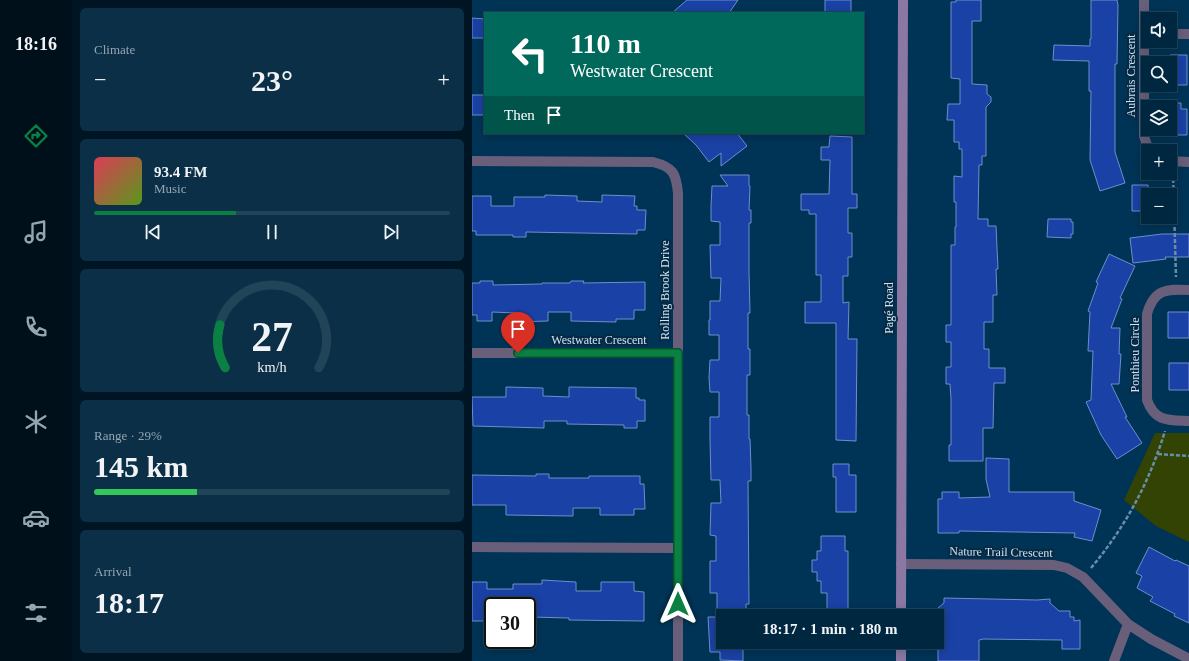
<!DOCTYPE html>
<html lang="en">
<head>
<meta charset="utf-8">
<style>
	:root { --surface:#002740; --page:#0a2f47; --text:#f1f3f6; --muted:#95a5b1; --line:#224459; --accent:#0b8043 }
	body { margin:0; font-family:"Times New Roman",serif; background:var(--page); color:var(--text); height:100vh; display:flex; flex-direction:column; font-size:15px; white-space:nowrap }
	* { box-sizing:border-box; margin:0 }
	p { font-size:13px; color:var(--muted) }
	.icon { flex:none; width:22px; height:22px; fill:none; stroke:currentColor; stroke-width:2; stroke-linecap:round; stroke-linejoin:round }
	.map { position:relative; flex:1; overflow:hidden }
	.sheet { display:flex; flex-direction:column; gap:8px; padding:8px; background:#001523; width:400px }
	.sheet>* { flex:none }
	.guide { position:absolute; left:12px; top:12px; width:380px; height:122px; border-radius:0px; box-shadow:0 2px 10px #0003,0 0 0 1px var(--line); background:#00695c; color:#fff; overflow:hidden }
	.buttons { position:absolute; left:669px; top:12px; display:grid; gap:8px }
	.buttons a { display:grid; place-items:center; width:36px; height:36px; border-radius:0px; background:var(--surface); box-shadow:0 2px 10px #0003,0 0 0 1px var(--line); font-size:20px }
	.speed { position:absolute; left:12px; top:597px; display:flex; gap:8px; font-size:20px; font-weight:700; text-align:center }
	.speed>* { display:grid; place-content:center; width:52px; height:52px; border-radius:50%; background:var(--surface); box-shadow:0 2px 10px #0003,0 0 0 1px var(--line); line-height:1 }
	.speed .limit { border:2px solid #111; border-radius:6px; background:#fff; color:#111 }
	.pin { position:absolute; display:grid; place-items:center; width:34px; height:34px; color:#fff; margin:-41px -17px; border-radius:50% 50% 50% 0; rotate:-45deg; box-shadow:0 0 4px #0007 }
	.pin .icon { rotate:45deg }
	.me { position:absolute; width:44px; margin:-22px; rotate:0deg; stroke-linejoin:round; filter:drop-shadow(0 0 3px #0008) }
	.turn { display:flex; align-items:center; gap:14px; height:84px; padding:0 20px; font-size:18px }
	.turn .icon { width:52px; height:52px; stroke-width:2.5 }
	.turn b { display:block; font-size:28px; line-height:34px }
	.then { display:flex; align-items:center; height:38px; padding:0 20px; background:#0003; gap:8px; font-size:15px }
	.big { font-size:30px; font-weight:800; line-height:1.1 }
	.sheet .card { flex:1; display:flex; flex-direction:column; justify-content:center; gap:6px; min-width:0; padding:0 14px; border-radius:6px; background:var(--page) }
	.sheet .dial { align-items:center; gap:0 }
	.dial svg { height:104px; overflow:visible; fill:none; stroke:var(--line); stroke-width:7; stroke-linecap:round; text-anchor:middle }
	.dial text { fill:var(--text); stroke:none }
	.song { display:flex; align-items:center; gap:12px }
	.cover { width:48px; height:48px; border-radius:6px; background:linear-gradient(135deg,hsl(350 70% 55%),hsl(90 70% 35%)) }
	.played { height:4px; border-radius:2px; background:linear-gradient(90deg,var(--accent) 40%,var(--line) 40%) }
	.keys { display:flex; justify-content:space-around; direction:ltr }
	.heat { display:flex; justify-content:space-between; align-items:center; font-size:22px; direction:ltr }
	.charge { height:6px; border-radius:3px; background:linear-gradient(90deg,#34c759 29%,var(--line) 0) }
	.trip { position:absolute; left:244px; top:609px; width:228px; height:40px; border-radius:0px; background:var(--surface); box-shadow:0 2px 10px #0003,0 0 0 1px var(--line); font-weight:800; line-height:40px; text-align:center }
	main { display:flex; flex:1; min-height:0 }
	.dock { display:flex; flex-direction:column; width:72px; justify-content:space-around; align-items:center; background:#00101a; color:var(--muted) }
	.dock .icon { width:28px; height:28px }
	.dock .current { color:var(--accent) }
	.dock b { font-size:18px; color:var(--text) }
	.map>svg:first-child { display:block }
	.green { fill:#334303 }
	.building { fill:#1a41a5; stroke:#6f8dcb }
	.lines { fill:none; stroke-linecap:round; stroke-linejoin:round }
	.path { stroke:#688eaa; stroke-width:2.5; stroke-dasharray:4 2; stroke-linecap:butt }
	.street { stroke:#6a5f7a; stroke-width:10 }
	.secondary { stroke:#8a78a3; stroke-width:10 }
	.route-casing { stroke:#07532c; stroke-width:10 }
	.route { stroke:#0b8043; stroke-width:7 }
	.labels { text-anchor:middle; stroke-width:4; stroke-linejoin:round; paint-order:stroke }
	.street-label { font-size:12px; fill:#cbe4fa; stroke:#072a42 }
</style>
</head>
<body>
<main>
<nav class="dock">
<b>18:16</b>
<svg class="icon current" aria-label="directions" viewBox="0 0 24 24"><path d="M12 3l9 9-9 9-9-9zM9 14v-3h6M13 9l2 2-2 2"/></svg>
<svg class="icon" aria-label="music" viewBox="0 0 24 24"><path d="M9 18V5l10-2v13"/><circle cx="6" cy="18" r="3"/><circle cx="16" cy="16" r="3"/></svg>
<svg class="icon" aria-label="phone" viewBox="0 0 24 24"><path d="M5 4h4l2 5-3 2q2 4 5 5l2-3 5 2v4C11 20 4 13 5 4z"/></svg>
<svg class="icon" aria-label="climate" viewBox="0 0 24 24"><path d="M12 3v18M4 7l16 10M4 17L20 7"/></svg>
<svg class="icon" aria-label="car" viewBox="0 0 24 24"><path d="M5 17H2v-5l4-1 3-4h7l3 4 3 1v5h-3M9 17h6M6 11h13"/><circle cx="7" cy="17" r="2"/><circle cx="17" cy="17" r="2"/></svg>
<svg class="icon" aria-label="filters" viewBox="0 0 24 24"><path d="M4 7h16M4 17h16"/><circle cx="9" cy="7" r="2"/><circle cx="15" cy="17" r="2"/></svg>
</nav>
<section class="sheet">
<div class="card"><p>Climate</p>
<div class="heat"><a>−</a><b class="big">23°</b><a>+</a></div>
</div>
<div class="card">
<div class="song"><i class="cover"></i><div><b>93.4 FM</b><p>Music</p></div></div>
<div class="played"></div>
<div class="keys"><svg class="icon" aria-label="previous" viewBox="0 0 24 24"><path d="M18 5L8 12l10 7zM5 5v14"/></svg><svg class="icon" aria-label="pause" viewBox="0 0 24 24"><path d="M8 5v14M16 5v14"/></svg><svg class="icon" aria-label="next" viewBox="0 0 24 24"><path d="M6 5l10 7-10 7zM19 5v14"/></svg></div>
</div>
<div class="card dial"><svg viewBox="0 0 100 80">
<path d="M14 69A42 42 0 1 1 86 69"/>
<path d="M14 69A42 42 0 0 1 10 36" stroke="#0b8043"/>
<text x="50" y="56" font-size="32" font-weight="700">27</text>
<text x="50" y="72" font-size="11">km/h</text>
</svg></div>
<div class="card"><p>Range · 29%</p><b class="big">145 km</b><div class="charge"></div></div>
<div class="card"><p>Arrival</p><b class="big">18:17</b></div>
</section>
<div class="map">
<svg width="717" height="661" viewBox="0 0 717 661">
	<rect width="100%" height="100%" fill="#003456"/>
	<!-- green -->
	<path class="green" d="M 683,433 L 717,433 L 717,542 L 684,526 L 652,500 Z"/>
	<!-- building -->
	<path class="building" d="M 215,0 L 266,0 L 257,13 L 200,13 Z
		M 353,0 L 379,0 L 379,13 L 353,13 Z
		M 484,0 L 509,0 L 509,21 L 500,21 L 500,84 L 515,85 L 515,94 L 519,97 L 519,102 L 514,107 L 514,156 L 510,156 L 510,165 L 507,165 L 506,219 L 516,219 L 516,226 L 524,226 L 526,269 L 524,269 L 525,295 L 521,295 L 521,322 L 512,322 L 512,349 L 517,349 L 517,368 L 533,368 L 533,383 L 522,383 L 521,428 L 511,428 L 511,461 L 477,461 L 477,445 L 479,445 L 479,399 L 478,384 L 474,384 L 474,367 L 479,367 L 479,342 L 474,342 L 474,325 L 479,325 L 479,245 L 483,245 L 483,227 L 484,227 L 484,202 L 482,202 L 482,176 L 490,177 L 490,149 L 487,149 L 487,142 L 482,142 L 482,120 L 475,120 L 476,104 L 488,104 L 488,79 L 479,78 L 479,2 L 484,2 Z
		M 619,0 L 645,0 L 646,5 L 645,64 L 643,64 L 643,152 L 653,183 L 628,191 L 618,160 L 619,91 L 617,91 L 617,61 L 581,60 L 582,45 L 618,46 L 618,39 L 619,39 Z
		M 0,18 L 13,19 L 13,38 L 0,38 Z
		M 698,55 L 715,55 L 715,85 L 698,85 Z
		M 0,95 L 13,95 L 13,115 L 0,115 Z
		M 694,103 L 709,103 L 709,109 L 715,109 L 715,135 L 694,135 L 694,129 L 698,129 L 698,107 L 694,107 Z
		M 211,133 L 265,133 L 275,146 L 249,166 L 249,153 L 237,162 L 224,145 Z
		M 358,136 L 380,137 L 380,194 L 385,194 L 385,208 L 376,208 L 376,233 L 380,233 L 380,257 L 376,257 L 376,276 L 371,276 L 371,303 L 377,302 L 376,339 L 385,339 L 384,441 L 364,440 L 364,323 L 333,323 L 333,302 L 349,302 L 349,275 L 344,275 L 344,214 L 337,214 L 337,210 L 329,210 L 329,194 L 357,194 L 358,160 L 349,160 L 349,147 L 357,147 Z
		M 248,175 L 277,175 L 277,186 L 278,186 L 277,210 L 279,210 L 279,223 L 277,223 L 277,272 L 278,313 L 276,313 L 276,349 L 278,349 L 278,375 L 275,375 L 275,415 L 277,415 L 277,439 L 278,439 L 279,468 L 279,481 L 276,481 L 277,604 L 274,604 L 274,616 L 245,616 L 245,593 L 238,593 L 238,561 L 244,561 L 244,536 L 238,535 L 239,503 L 249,503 L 248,480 L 239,480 L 238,439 L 238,417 L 247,417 L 247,392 L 238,392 L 237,378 L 238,360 L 247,360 L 247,335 L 237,335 L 237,320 L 238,320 L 238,301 L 248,301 L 249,278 L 239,278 L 238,245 L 248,245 L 248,222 L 239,221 L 239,206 L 240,186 L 256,186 Z
		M 660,185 L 676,185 L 676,211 L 660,211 Z
		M 73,195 L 105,196 L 105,201 L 130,202 L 130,195 L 163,196 L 162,206 L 165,206 L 165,210 L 174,210 L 173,230 L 165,230 L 165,234 L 54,232 L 54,237 L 41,237 L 41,235 L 4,235 L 4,231 L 0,231 L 0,196 L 19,196 L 19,206 L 42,206 L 42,197 L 73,197 Z
		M 576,219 L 599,219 L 599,222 L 601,222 L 601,234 L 599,234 L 599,238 L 575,237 Z
		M 690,234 L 717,234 L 717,257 L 693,257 L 694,259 L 661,263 L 658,238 Z
		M 637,254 L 663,266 L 648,298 L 650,299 L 639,328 L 648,328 L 647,354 L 649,354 L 647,384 L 639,384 L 655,417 L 653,417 L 670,443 L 645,459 L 629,435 L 614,402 L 619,400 L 621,351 L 616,351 L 618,312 L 616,311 L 626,283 L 624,282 Z
		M 8,281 L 21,281 L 21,285 L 70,284 L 70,283 L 98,283 L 99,281 L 112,281 L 111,283 L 173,282 L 173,310 L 162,310 L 162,319 L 144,319 L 144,322 L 99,321 L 99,312 L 76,312 L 76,321 L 44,322 L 44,313 L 20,312 L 20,321 L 5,321 L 5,315 L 0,315 L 0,283 L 8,283 Z
		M 696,312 L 717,312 L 717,338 L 696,338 Z
		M 697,363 L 717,363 L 717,390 L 697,390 Z
		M 34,387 L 71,388 L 71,396 L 97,397 L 97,387 L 164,388 L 164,398 L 167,398 L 167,400 L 173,400 L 173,421 L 165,421 L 165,428 L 152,428 L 152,425 L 95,424 L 95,421 L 72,421 L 72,428 L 1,426 L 0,397 L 34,397 Z
		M 514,458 L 537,459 L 537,492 L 602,492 L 602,501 L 629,510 L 620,541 L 602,537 L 603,533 L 487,531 L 487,533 L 466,533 L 466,499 L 470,499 L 470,492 L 487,492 L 487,498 L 518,497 L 514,479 Z
		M 361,464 L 377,464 L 377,475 L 384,475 L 384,512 L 364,512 L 364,477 L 361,477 Z
		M 64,474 L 77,474 L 77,478 L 117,478 L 117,476 L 168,476 L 168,484 L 172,484 L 173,509 L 162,509 L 162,515 L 128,515 L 128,508 L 101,508 L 101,516 L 34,515 L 34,505 L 0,505 L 0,475 L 64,476 Z
		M 349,536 L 373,536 L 373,551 L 376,551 L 376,616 L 355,616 L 355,593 L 349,593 L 349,581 L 345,581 L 345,572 L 340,572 L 340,560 L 345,560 L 345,551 L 349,551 Z
		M 677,547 L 703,561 L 704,560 L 717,566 L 717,623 L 702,616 L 703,614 L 678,601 L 681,597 L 665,588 L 670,576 L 664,573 Z
		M 70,580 L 104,582 L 104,591 L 129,591 L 129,582 L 162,582 L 162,591 L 172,592 L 172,621 L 97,620 L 97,618 L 59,617 L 59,606 L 21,606 L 21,621 L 0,621 L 0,582 L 15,582 L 15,589 L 41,589 L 41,584 L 70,584 Z
		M 472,598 L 565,600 L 578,599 L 578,603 L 587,611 L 598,611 L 598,617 L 602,617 L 602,621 L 608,620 L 608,649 L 590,649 L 590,640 L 511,639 L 507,640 L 507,661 L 466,661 L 466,608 L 472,603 Z
		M 236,617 L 251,617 L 251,642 L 271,642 L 271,661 L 248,660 L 248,652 L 238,652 Z"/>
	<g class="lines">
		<!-- path -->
		<path class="path" d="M 701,173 L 704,277
			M 686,454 L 717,456
			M 619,568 C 654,526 677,483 693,431"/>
		<!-- street -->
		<path class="street" d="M 672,0 L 672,136 L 677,151
			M 698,34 L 717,34
			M 0,161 L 181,162 C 201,167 204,173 206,193 L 206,661
			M 698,161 L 717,162
			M 717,290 C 694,289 682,289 675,314 L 675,400 C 683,422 696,420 717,421
			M 0,353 L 206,353
			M 0,547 L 206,548
			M 429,564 L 582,565 L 595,568 L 611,577 L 656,624 L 679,639 L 717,659
			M 642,661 L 656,624"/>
		<!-- secondary -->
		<path class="secondary" d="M 429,616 L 431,0
			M 429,661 L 429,642"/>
	</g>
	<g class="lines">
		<!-- route casing -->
		<g class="route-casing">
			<path id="route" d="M 46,353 L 206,353 L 206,604"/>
		</g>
		<!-- route -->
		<use href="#route" class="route"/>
	</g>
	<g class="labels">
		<!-- street labels -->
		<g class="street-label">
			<text transform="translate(659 76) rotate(-90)" y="4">Aubrais Crescent</text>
			<text transform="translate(193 290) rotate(-90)" y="4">Rolling Brook Drive</text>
			<text transform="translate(417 308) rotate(-90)" y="4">Pagé Road</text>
			<text x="127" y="344">Westwater Crescent</text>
			<text transform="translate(663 355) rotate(-90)" y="4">Ponthieu Circle</text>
			<text transform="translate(529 552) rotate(1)" y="4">Nature Trail Crescent</text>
		</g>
	</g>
</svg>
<div class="buttons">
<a><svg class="icon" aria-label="sound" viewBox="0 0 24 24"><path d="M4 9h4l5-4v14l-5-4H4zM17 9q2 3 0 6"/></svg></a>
<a><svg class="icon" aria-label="search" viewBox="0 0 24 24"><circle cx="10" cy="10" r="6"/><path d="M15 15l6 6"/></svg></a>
<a><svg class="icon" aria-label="layers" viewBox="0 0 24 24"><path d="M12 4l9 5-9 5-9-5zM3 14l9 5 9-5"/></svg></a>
<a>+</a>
<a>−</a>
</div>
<div class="speed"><div class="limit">30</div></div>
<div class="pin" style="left:46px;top:353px;background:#d93025"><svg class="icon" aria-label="arrive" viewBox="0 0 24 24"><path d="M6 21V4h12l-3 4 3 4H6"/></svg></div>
<svg class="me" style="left:206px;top:604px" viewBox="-20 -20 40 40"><path d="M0-17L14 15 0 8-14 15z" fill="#0b8043" stroke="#fff" stroke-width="4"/></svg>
<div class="trip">18:17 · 1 min · 180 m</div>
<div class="guide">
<div class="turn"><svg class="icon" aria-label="left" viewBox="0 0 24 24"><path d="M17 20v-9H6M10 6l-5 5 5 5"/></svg><div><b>110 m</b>Westwater Crescent</div></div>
<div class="then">Then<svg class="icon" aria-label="arrive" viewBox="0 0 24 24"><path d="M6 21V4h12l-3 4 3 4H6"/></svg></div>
</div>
</div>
</main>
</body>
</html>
